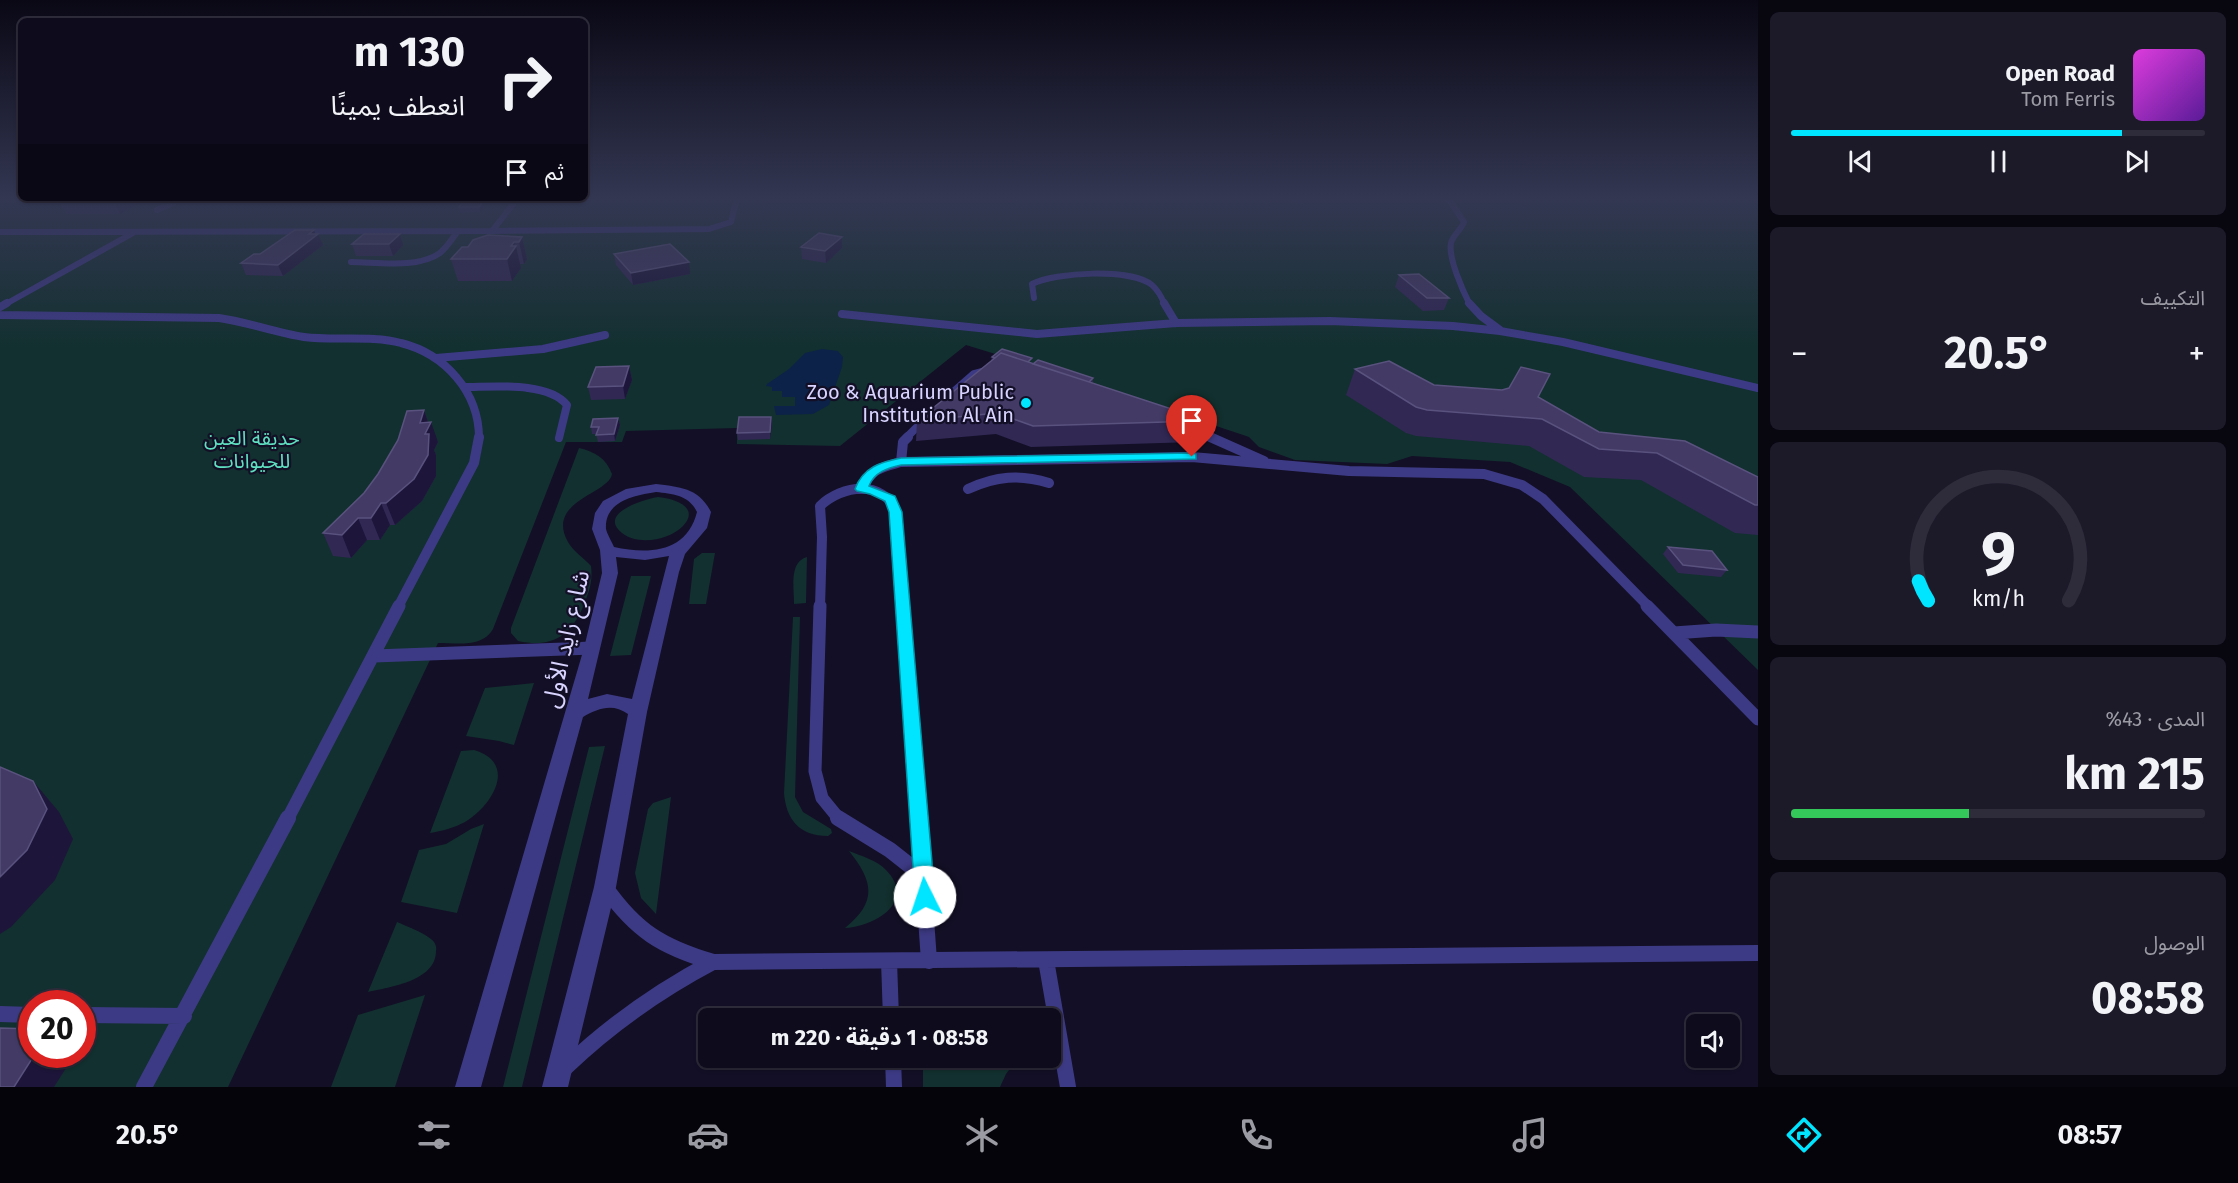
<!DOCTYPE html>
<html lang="ar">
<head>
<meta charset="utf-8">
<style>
	:root { --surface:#0e0b1c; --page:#1c1929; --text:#f1f3f6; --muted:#9b9ba3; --line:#2e2b3b; --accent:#00e5ff }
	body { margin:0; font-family:"Fira Sans","Noto Sans Arabic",sans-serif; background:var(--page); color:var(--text); direction:rtl; height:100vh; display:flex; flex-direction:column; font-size:22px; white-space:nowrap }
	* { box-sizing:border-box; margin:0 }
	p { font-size:20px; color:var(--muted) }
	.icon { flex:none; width:33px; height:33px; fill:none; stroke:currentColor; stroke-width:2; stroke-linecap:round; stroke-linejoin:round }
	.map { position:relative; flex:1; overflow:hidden; direction:ltr }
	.details { display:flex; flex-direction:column; gap:12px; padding:12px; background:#08060f; width:480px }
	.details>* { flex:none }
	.banner { position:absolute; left:18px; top:18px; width:570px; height:183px; border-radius:9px; box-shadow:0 2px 4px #0004,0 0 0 2px var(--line); direction:rtl; background:#0e0b1c; color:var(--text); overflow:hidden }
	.tools { position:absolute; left:1686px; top:1014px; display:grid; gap:12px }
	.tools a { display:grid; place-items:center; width:54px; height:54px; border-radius:9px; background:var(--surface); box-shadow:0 2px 4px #0004,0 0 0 2px var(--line); font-size:30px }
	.speed { position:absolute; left:18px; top:990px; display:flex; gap:12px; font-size:30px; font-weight:700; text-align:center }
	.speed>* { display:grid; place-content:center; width:78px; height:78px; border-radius:50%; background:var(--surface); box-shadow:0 2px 4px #0004,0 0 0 2px var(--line); line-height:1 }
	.speed .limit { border:9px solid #d22; background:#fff; color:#111 }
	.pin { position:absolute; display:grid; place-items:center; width:51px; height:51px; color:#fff; margin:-62px -26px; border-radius:50% 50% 50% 0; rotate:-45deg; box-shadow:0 0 6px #0007 }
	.pin .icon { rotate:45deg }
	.me { position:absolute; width:66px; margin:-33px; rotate:356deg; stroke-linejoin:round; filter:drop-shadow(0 0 4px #0008) }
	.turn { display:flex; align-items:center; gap:21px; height:126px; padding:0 24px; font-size:27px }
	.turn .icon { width:78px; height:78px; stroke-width:2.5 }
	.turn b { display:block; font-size:42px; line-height:51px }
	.then { display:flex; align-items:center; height:57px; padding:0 24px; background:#0003; gap:12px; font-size:22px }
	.big { font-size:45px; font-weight:700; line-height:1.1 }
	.details .widget { flex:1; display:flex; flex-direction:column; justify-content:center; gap:9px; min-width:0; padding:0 21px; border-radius:9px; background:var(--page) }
	.details .dial { align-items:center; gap:0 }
	.dial svg { height:156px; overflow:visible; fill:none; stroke:var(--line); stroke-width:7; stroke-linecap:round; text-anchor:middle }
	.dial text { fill:var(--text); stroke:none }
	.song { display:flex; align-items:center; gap:18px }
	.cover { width:72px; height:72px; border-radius:9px; background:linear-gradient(135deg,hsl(300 70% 55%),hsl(270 70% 35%)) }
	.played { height:6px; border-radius:3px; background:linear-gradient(90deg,var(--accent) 80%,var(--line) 80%) }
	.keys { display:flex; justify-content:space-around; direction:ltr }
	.heat { display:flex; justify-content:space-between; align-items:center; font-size:33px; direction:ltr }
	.charge { height:9px; border-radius:4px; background:linear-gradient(90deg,#34c759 43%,var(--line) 0) }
	.trip { position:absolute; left:698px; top:1008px; width:363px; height:60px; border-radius:9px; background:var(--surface); box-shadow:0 2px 4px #0004,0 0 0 2px var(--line); font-weight:700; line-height:60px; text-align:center; direction:rtl }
	.tab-bar { display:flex; height:96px; justify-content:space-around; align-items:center; background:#06040b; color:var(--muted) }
	.tab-bar .icon { width:42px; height:42px }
	.tab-bar .active { color:var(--accent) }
	.tab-bar b { font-size:27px; color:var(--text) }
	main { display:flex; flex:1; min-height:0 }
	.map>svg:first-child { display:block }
	.green { fill:#12302f; fill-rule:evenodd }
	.water { fill:#0c2248 }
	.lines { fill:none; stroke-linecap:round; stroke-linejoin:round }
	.lane-far4 { stroke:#3d3a85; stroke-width:6 }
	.lane-far3 { stroke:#3d3a85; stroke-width:8 }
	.lane-far2 { stroke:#3d3a85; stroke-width:10 }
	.lane-far1 { stroke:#3d3a85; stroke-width:13 }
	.lane { stroke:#3d3a85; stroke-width:16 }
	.street { fill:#3d3a85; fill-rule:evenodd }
	.wall { fill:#312854 }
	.shaded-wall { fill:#1d163a }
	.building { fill:#433a66; stroke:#5a527e; stroke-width:1.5 }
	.route { fill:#00e5ff; stroke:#0095a6; stroke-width:1.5 }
	.poi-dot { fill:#00e5ff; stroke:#130f26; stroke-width:2 }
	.labels { text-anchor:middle; stroke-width:4.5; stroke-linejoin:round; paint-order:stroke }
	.poi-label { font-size:20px; fill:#d9d4ff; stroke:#130f26; text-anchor:end }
	.park-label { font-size:20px; fill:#5fe0c0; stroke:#130f26 }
	.near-street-label { font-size:24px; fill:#d9d4ff; stroke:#130f26 }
</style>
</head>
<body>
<main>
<section class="details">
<div class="widget">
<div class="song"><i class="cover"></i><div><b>Open Road</b><p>Tom Ferris</p></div></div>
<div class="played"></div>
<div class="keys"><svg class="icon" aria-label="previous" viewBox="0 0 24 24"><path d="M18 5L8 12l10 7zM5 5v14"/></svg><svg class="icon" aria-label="pause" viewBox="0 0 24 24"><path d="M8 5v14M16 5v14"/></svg><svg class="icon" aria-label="next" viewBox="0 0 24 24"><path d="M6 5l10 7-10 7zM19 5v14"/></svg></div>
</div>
<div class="widget"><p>التكييف</p>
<div class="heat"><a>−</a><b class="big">20.5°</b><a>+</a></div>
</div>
<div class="widget dial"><svg viewBox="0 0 100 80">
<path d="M14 69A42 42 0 1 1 86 69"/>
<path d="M14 69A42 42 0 0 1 9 59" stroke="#00e5ff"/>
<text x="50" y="56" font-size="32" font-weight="700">9</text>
<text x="50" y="72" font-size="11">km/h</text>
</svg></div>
<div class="widget"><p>المدى · 43%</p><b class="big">215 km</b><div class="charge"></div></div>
<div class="widget"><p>الوصول</p><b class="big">08:58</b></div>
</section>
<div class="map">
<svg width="1758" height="1087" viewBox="0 0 1758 1087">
	<rect width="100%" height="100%" fill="#130f26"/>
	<!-- green -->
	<path class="green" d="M 0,198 L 1758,198 L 1758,670 L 1570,487 L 1510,462 L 1412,456 L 1387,464 L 1295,460 L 1259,447 L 1249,437 L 1064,375 L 966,345 L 840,446 L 737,444 L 737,428 L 626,431 L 622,442 L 566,442 L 493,629 C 482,648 457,643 438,643 L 228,1087 L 0,1087 ZM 32,1004 L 82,1004 L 82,1054 L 32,1054 Z
		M 579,448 C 595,452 606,458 612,474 C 609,494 545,501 568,542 C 573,551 584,558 591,566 C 593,582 589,592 583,607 C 570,637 551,648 518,641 L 511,633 L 511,628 Z
		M 658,497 C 673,498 701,507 683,526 C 670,540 638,546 622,533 C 597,513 645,499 658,497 Z
		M 702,553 L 715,553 L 706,604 L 689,604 L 694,559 Z
		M 807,557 L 806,603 L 794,604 C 794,587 789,562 807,557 Z
		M 631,576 L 651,576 L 631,655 L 610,656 Z
		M 793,617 L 800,617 L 795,797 L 803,812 L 831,829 L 832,833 L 828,836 C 799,836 786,819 784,793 Z
		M 534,683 L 514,745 L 499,741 L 466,736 L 485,688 Z
		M 605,746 L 522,1087 L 503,1087 L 589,747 Z
		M 474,750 C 518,763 493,805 465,822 C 454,828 442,831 430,833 L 461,751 Z
		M 671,797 L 656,914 L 641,898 L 635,873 L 648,809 L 653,803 Z
		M 484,824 L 457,913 L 401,902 L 419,850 L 446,844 L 471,829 Z
		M 849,851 C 861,856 877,860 886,870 C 917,902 875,926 845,928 C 877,902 874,882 849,851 Z
		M 397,922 C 408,927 421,931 431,939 C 435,942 437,946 436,951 C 436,981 390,987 368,992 Z
		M 425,995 L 395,1087 L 331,1087 L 358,1015 Z
		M 983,1008 L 996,1010 L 1012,1018 L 945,1018 L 963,1009 Z
		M 923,1058 L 1018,1058 L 1006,1074 L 1000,1087 L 923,1087 Z"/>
	<!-- water -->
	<path class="water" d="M 822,349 L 838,351 L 843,357 L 842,367 L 829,405 L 813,414 L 776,415 L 774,406 L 795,406 L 795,397 L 782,397 L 782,391 L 772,391 L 772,387 L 766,386 L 767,384 L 789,369 L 805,353 Z"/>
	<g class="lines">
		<!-- lane-far4 -->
		<path class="lane-far4" d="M 518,198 L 492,231 L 709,229 L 731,222 L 737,198
			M 1448,198 L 1464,222 C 1461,230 1453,235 1451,243 C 1448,258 1463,291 1470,305
			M 157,210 L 184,198
			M 0,232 L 492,231
			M 351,262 C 377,262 417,269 440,253 C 447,247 452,239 458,231
			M 1034,298 L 1032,284 C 1055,272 1131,268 1152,285 C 1158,290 1162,298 1165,305
			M 4,305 L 133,233"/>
		<!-- lane-far3 -->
		<path class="lane-far3" d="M 1164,303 L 1176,323
			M 1469,303 L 1481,316 L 1500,330
			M 0,307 L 7,303
			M 842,314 L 1037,334 L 1176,323 L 1330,321 L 1453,326 L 1500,331 L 1563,342 L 1758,388
			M 0,315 L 219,318 C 248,322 276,333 304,337 C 335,341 372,335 401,343 C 445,354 479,392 479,438
			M 436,358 L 543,349 L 605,335
			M 464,387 C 492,387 548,381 567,405 L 559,438
			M 950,395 L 974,374 L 989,370
			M 1185,428 L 1214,438
			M 906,438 L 926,418"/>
		<!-- lane-far2 -->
		<path class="lane-far2" d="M 1210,437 L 1264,461
			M 901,462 L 903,442 L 908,437
			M 862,489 C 873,468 879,468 901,462 L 1192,457 L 1349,471 L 1484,474 L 1522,485 L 1543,499 L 1649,607
			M 968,489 C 996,476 1020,474 1049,483
			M 398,607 L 474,463 L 479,437
			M 820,607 L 822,537 L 820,506 C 842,485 883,479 896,512 L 903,607"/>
		<!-- lane-far1 -->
		<path class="lane-far1" d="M 820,606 L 815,771 L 822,798 L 840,820
			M 903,606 L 919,820
			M 1647,606 L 1758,719
			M 1674,633 L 1716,630 L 1758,632
			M 374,656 L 593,648
			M 287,820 L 399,606"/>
		<!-- lane -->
		<path class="lane" d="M 838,818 L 890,850 L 923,876
			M 919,818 L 923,876
			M 923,876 L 929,961
			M 605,887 C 636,931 662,947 713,962 L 1758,953
			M 1046,960 L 1068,1087
			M 889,961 L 891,1018
			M 0,1014 L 32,1015
			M 82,1015 L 184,1016
			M 893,1058 L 894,1087
			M 565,1068 C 610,1025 658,991 713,962
			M 144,1087 L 288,818"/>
		<!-- street -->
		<path class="street" d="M 656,484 C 680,487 699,488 711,512 L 707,528 L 685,554 L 679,572 L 647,712 L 616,887 L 568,1087 L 542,1087 L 594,887 L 628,714 C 613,703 598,708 583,717 L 481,1087 L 455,1087 L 584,648 L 602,573 L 600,550 L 592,529 L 595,513 L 603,501 L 626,489 ZM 656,492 C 673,494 689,495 697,512 C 687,552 650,555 614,547 C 612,542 607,534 606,529 C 604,501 636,495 656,492 ZM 669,556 L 632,699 L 607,694 L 588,699 L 618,573 L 616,557 L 645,560 Z"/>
	</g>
	<!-- wall -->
	<path class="wall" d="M 58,198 L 149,198 L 120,214 L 66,214 Z
		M 855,198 L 897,198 L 885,204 L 875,198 Z
		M 1280,198 L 1310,198 L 1309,201 L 1298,204 Z
		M 482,203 L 483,208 L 480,212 L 460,213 L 459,207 Z
		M 315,234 L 323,245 L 283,276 L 246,275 L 241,263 L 260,254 Z
		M 364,234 L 403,245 L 393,256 L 356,256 L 352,244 Z
		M 522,237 L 527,259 L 524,264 L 520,264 L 521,268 L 512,281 L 458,281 L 451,259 L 468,247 Z
		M 801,247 L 842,248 L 826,263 L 802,259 Z
		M 614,254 L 690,274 L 633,285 L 616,265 Z
		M 1399,275 L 1449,298 L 1444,310 L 1423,311 L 1395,287 Z
		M 992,357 L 1032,363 L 1093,378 L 1093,383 L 1199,418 L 1194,442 L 1031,447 L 996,434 L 916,441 L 917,421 L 991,361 Z
		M 629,366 L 632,380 L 625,399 L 591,400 L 588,387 Z
		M 1355,369 L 1434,385 L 1539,397 L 1599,432 L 1758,477 L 1758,535 L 1735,533 L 1641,480 L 1584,477 L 1529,446 L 1416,436 L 1406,433 L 1346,395 Z
		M 424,410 L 428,422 L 438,442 L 434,450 L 436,455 L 436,476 L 422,501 L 395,525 L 390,525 L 380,540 L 367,540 L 351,558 L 333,556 L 323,533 L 364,493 Z
		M 618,418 L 620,425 L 615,441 L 598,442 L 596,434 L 592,434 L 591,427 Z
		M 772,424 L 770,439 L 738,440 L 737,433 Z
		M 1668,547 L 1727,570 L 1721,577 L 1678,573 L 1663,554 Z"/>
	<!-- shaded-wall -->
	<path class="shaded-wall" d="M 113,198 L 149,198 L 120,214 Z
		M 885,198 L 897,198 L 885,204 Z
		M 1303,198 L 1310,198 L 1309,201 L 1298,204 L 1300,199 Z
		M 482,203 L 483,208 L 480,212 L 479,207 Z
		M 314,230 L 316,236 L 318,234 L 323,245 L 283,276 L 278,265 Z
		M 400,234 L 403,245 L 393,256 L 389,244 Z
		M 522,237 L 527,259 L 524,264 L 519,242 Z
		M 842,237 L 842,248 L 826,263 L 825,251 Z
		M 514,242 L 515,247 L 516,246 L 521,268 L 512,281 L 507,259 L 511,246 Z
		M 689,262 L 690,274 L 633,285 L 631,273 Z
		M 629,366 L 632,380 L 625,399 L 623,386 Z
		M 424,410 L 429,425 L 431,422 L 438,442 L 434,450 L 436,455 L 436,476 L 422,501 L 395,525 L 386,503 Z
		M 771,417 L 772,424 L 770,439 L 770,432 Z
		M 618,418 L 620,425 L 615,441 L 614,434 Z
		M 381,503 L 390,525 L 380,540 L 371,518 Z
		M 358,518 L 367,540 L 351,558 L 342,535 Z
		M 33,781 L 59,812 L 73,839 L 55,880 L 11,927 L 0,934 L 0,877 Z
		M 35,1054 L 75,1054 L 54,1087 L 14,1087 Z"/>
	<!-- building -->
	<path class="building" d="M 462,203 L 482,203 L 479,207 L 459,207 Z
		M 295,230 L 314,230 L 309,234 L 318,234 L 278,265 L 241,263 L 254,254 L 260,254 Z
		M 819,233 L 842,237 L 825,251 L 801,247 Z
		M 364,234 L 400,234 L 389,244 L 352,244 Z
		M 488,235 L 522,237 L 519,242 L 514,242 L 511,246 L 516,246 L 507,259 L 451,259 L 462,247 L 468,247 L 473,240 Z
		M 670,244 L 689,262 L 631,273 L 614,254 Z
		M 1419,274 L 1449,298 L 1427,298 L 1399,275 Z
		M 1002,349 L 1032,358 L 1028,362 L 1001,353 L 995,358 L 992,357 Z
		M 1001,353 L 1199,418 L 1198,421 L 1033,426 L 997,413 L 917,421 Z
		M 1038,360 L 1093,378 L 1089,382 L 1033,364 Z
		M 1389,361 L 1434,385 L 1502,390 L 1509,388 L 1521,367 L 1550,374 L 1538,397 L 1599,432 L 1685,441 L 1758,477 L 1758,505 L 1755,505 L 1657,453 L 1599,449 L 1542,419 L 1427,410 L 1416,407 L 1355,369 Z
		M 629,366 L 623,386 L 588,387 L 596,367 Z
		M 424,410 L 420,423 L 431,422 L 425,434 L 429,434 L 428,455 L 414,479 L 386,503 L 381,503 L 371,518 L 358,518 L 342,535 L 323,533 L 364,493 L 378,474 L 398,440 L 407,411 Z
		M 739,417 L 771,417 L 770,432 L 737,433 Z
		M 618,418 L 614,434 L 596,435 L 599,427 L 591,427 L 593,419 Z
		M 1668,547 L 1712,551 L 1727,570 L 1683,565 Z
		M 0,767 L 33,781 L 47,809 L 27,850 L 0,877 Z
		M 0,1028 L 32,1029 L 32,1054 L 35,1054 L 14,1087 L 0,1087 Z"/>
	<!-- sky -->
	<linearGradient id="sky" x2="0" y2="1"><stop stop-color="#0a0815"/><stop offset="0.57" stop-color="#333752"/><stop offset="1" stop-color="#333752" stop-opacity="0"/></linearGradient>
	<rect width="1758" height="350" fill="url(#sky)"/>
	<!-- route -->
	<path class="route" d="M 1192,453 L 1196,454 L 1196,459 L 901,465 C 888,468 874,472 869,486 L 895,496 L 902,512 L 935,897 L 932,903 L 925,906 L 918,903 L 915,897 L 889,512 L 885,501 L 870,494 L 857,491 L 855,489 C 863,467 881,462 901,458 Z"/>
	<!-- markers -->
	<circle class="poi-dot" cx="1026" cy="403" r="6"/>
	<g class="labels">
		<!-- poi labels -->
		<g class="poi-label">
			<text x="1014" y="399">Zoo &amp; Aquarium Public<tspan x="1014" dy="23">Institution Al Ain</tspan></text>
		</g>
		<!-- park labels -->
		<g class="park-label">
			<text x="252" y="445">حديقة العين<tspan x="252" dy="23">للحيوانات</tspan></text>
		</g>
		<!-- near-street labels -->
		<g class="near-street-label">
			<text transform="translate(566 639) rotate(-77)" y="8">شارع زايد الأول</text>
		</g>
	</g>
</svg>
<div class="tools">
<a><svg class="icon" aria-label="sound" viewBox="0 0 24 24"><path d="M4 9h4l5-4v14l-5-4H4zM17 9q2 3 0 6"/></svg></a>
</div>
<div class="speed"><div class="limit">20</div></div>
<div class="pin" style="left:1192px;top:457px;background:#d93025"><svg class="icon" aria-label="arrive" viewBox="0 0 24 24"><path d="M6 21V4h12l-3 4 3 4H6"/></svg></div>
<svg class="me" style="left:925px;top:897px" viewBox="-20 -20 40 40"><circle r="19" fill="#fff"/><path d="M0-13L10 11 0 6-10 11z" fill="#00e5ff"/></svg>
<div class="trip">08:58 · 1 دقيقة · 220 m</div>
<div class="banner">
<div class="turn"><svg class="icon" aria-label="right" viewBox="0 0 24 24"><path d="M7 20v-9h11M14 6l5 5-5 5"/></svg><div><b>130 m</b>انعطف يمينًا</div></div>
<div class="then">ثم<svg class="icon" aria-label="arrive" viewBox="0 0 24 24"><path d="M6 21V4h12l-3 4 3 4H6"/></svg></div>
</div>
</div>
</main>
<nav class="tab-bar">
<b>08:57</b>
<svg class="icon active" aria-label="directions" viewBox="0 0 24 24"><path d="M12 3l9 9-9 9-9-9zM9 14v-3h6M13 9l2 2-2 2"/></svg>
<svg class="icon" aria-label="music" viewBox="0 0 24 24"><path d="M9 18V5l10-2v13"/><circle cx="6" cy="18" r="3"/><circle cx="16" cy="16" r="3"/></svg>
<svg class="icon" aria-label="phone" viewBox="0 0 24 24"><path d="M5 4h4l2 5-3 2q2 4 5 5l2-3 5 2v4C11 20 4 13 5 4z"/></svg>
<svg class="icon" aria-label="climate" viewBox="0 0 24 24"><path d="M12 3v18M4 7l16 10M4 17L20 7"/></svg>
<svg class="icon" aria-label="car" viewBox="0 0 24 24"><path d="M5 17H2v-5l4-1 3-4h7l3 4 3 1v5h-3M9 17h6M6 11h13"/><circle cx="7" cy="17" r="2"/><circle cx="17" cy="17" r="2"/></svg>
<svg class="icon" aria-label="filters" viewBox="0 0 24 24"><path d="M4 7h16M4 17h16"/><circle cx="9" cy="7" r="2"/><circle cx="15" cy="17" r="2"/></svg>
<b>20.5°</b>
</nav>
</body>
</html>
